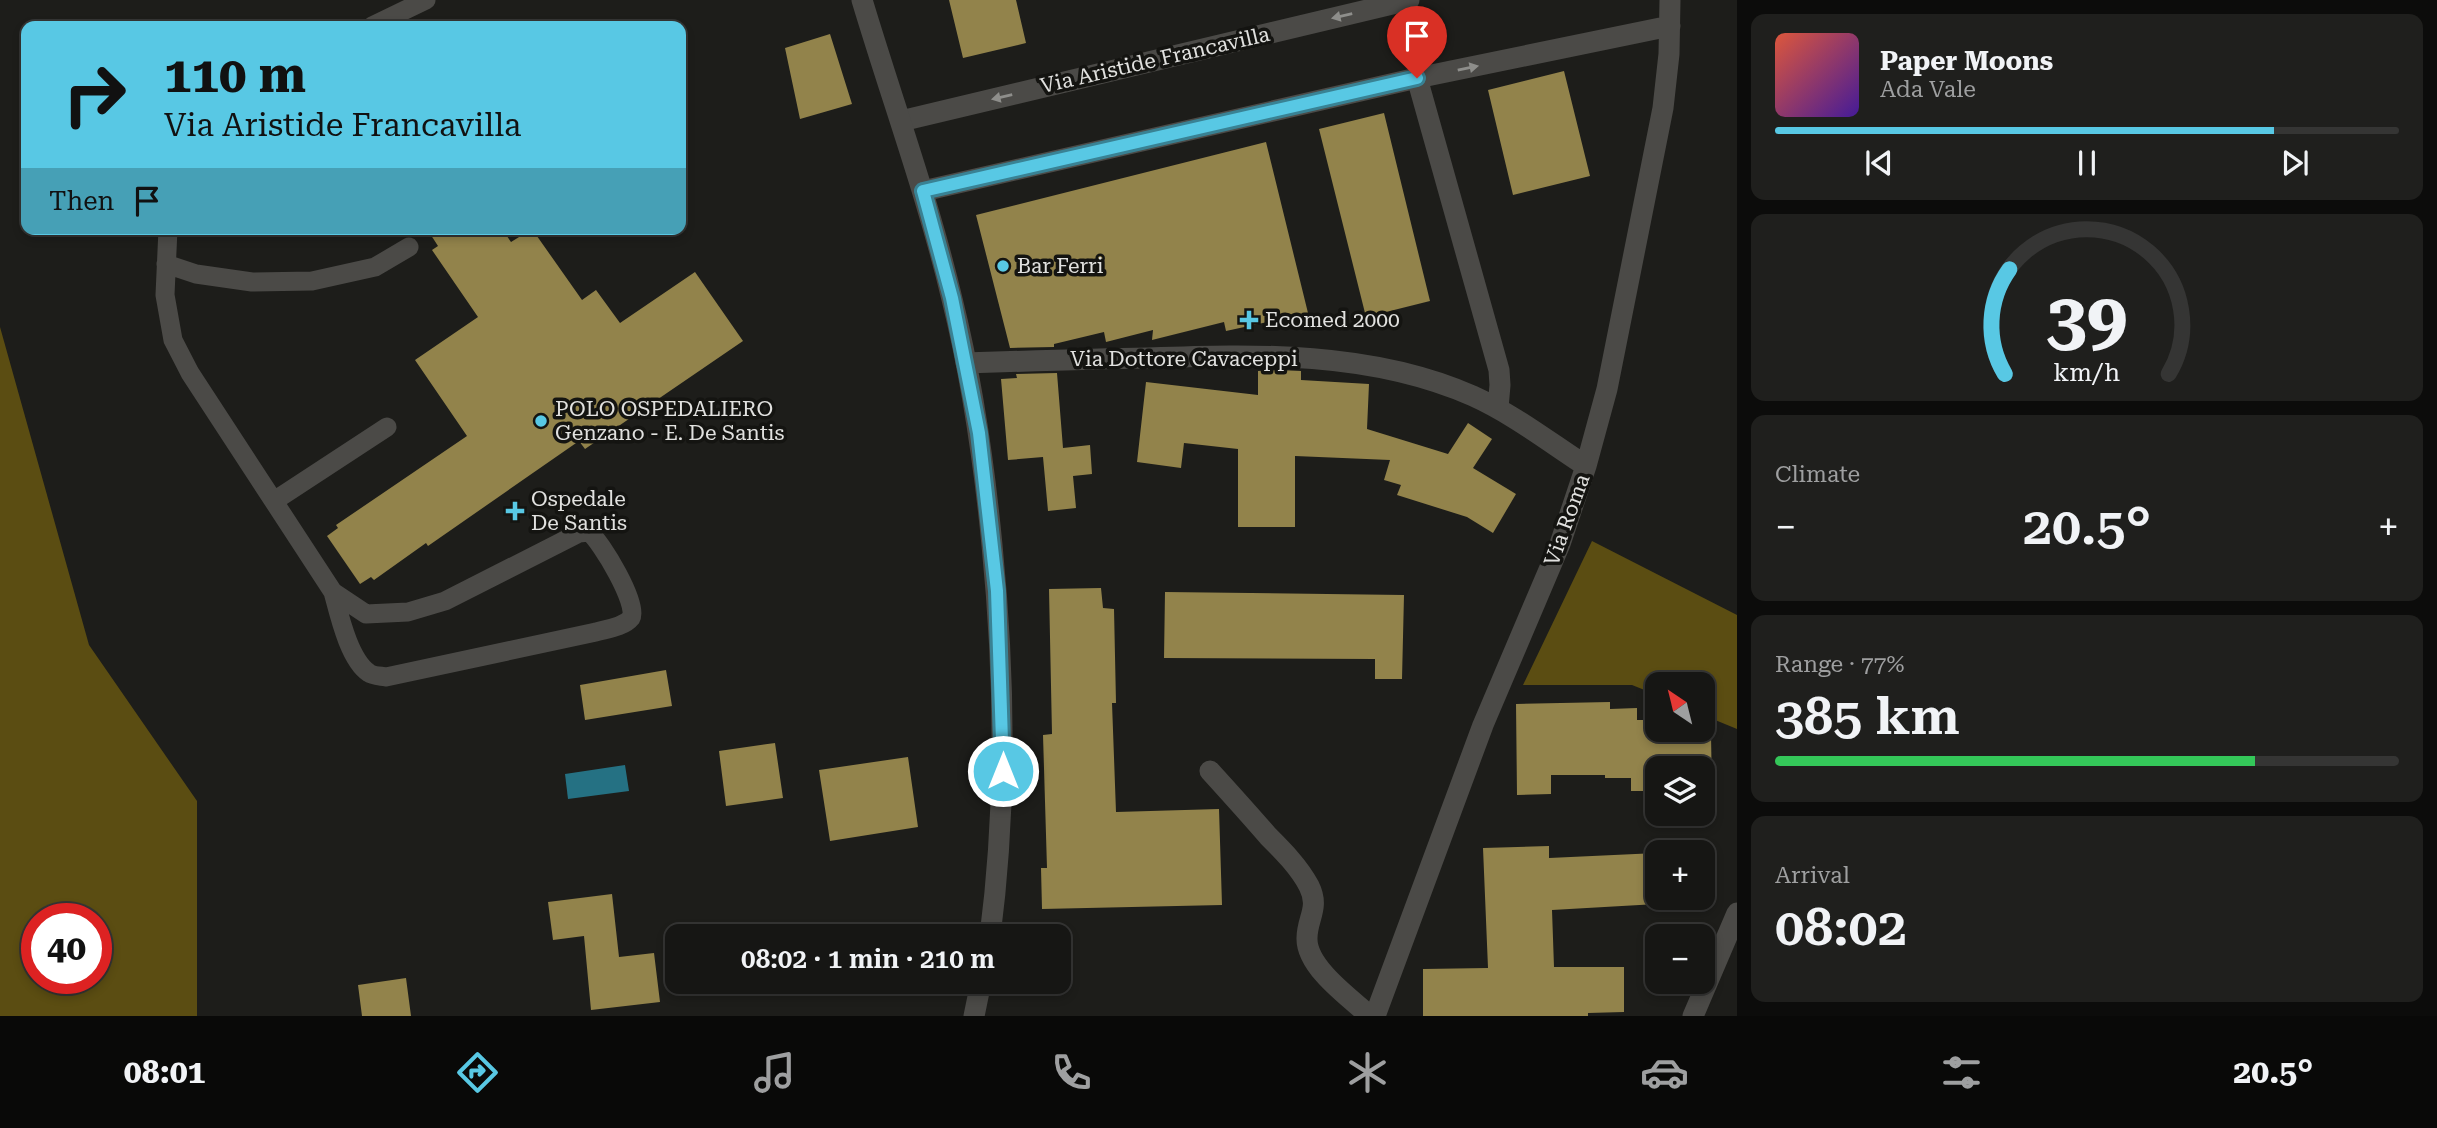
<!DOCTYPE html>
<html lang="en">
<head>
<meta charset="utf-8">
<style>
	:root { --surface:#161614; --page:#1f1f1d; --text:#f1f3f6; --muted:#9e9fa0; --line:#353534; --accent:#58c8e4 }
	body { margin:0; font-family:"Roboto Serif",serif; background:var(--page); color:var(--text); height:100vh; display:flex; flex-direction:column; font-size:26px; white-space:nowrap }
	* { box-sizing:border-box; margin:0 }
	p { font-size:23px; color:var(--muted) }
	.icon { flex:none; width:38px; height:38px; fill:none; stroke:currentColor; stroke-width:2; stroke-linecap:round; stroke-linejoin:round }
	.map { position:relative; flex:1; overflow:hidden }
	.panel { display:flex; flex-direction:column; gap:14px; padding:14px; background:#0c0c0b; width:700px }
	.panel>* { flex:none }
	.banner { position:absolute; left:21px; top:21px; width:665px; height:214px; border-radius:14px; box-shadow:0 4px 10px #0003,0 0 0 2px var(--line); background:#58c8e4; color:#111; overflow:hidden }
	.needle { width:46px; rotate:325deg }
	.tools { position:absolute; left:1645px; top:672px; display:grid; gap:14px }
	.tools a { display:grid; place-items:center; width:70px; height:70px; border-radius:14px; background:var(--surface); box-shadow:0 4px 10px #0003,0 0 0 2px var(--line); font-size:35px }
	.speed { position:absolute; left:21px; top:903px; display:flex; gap:14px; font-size:35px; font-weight:700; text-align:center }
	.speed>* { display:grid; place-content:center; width:91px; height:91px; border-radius:50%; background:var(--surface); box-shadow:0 4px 10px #0003,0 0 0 2px var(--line); line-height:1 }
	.speed .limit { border:10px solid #d22; background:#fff; color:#111 }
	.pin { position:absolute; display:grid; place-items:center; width:60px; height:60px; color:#fff; margin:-72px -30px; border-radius:50% 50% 50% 0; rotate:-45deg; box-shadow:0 0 7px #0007 }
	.pin .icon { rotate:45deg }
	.me { position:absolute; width:77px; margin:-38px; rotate:0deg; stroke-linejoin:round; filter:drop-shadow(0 0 5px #0008) }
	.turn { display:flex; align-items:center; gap:24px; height:147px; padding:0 28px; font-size:32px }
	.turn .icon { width:91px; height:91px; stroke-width:2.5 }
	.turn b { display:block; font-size:49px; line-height:60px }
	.then { display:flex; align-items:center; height:66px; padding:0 28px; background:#0003; gap:14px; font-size:26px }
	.big { font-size:52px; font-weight:600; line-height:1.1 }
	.panel .widget { flex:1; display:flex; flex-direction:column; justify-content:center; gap:10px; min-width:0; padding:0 24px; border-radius:14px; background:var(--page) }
	.panel .dial { align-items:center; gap:0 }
	.dial svg { height:182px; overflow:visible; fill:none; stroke:var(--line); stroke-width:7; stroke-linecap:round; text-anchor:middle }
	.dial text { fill:var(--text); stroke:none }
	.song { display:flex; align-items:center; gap:21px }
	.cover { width:84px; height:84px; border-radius:10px; background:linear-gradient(135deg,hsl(10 70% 55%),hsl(260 70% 35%)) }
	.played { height:7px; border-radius:4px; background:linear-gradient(90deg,var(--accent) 80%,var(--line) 80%) }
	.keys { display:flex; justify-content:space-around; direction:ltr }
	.heat { display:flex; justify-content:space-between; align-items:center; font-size:38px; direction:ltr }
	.charge { height:10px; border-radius:5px; background:linear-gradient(90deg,#34c759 77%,var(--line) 0) }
	.trip { position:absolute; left:665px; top:924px; width:406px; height:70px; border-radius:14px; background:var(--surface); box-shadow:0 4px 10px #0003,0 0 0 2px var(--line); font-weight:600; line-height:70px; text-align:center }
	.tab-bar { display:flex; height:112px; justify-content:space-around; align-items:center; background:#090908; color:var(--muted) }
	.tab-bar .icon { width:49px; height:49px }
	.tab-bar .on { color:var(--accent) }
	.tab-bar b { font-size:32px; color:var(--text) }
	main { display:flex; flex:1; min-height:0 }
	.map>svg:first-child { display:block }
	.forest { fill:#5b4d12; fill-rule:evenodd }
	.water { fill:#257183 }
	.building { fill:#92834b }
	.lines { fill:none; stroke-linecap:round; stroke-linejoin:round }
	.lane { stroke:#4b4a47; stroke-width:19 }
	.street { stroke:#4b4a47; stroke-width:21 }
	.secondary { stroke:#4b4a47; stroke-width:21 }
	.oneway { fill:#8e8e8b }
	.route-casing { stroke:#398294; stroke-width:18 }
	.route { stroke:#58c8e4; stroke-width:12 }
	.poi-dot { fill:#58c8e4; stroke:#141411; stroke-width:2.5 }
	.labels { text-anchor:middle; stroke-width:7; stroke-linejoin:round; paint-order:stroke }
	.street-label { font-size:21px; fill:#e1e1df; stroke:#141411 }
	.poi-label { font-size:21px; fill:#e1e1df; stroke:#141411; text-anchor:start }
</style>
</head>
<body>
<main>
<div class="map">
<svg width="1737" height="1016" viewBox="0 0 1737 1016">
	<rect width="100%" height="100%" fill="#1d1d1a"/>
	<!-- forest -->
	<path class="forest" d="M 0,327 L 89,645 L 197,801 L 197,1016 L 0,1016 ZM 37,919 L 96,919 L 96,978 L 37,978 Z
		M 1592,541 L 1737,615 L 1737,729 L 1703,715 L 1703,684 L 1657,684 L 1657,695 L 1632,685 L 1523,685 Z"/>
	<!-- water -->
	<path class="water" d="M 625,765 L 629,791 L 568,799 L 565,774 Z"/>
	<!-- building -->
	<path class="building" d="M 949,0 L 1016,0 L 1026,43 L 963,58 Z
		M 830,34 L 852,104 L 800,119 L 785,48 Z
		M 1564,71 L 1590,176 L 1513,195 L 1488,90 Z
		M 1384,113 L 1430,301 L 1366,317 L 1319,129 Z
		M 1266,142 L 1308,313 L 1226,331 L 1224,322 L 1152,340 L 1153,330 L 1106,342 L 1104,332 L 1054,344 L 1054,347 L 1010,348 L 976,215 Z
		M 427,229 L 502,229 L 511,242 L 532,229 L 582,300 L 596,290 L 620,323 L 695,272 L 743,341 L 585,449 L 579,441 L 428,546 L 426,543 L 374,580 L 371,577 L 360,584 L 327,536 L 338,528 L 336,525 L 467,436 L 415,360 L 478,317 L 432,250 L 438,246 Z
		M 1279,370 L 1301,371 L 1301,380 L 1369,384 L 1367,429 L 1448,454 L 1468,423 L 1492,439 L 1473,468 L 1516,494 L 1493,533 L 1467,517 L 1397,495 L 1401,485 L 1384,480 L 1390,460 L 1295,456 L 1295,527 L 1238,527 L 1238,449 L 1184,443 L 1181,468 L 1137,462 L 1146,382 L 1258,395 L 1258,371 Z
		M 1057,373 L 1063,448 L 1090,445 L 1092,474 L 1073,476 L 1076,508 L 1048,511 L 1043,457 L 1008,460 L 1001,379 L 1017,378 L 1016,374 Z
		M 1101,588 L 1103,608 L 1114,609 L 1116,703 L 1112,703 L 1116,812 L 1219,809 L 1222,905 L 1042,909 L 1041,868 L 1047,868 L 1043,735 L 1052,734 L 1049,589 Z
		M 1165,592 L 1404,595 L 1402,679 L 1375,679 L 1375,659 L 1164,658 Z
		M 666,670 L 672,706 L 585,720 L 580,685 Z
		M 1610,702 L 1610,709 L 1637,708 L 1637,720 L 1657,720 L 1657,730 L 1683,730 L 1685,735 L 1711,734 L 1712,793 L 1703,793 L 1703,768 L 1657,768 L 1657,793 L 1655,793 L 1655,791 L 1631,791 L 1631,778 L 1605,778 L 1605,775 L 1551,775 L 1551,794 L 1517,795 L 1516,704 Z
		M 775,743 L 783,798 L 726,806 L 719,751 Z
		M 908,757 L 918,827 L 830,841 L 819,770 Z
		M 1549,846 L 1549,858 L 1657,853 L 1657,904 L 1552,910 L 1554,967 L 1624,967 L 1624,1012 L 1588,1013 L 1588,1016 L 1423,1016 L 1423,969 L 1488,968 L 1483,848 Z
		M 612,894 L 619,957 L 654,953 L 660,1002 L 591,1010 L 584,936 L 553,940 L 548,902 Z
		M 406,978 L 411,1016 L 362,1016 L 358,985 Z"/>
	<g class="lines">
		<!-- lane -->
		<path class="lane" d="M 372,26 L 426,0
			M 168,229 L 165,295 L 173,340 L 190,373 L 333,592 C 339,614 349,660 369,673 C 373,676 381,676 386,677 L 596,632 C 606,629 624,627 631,618 C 639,605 601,541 589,532 L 579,533 L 445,601 L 408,612 L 366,614 L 333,592
			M 166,264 L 196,274 L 252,282 L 312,281 L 375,267 L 409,247
			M 274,501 L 387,427"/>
		<!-- street -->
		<path class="street" d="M 1417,78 L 1499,370 L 1500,385 L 1498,408
			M 901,121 L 1409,0
			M 923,191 L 1417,78 L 1670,26
			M 966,363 C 1027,361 1087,359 1148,358 C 1256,354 1371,351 1473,396 C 1513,414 1549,442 1586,466
			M 1210,771 C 1230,793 1249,814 1268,836 C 1283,851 1299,867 1309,886 C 1320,908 1307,918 1307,938 C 1306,967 1350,998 1370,1016
			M 1375,1016 L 1483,725 L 1560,544 L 1586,466 L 1607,389 L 1663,108 L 1669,54 L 1670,0"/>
		<!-- secondary -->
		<path class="secondary" d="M 862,0 C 892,100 928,198 952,299 C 972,380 984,462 992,545 C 1005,676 1007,806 990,936
			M 974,1016 L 981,982
			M 1693,1016 L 1737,913"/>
	</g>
	<!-- one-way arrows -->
	<defs><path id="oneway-solid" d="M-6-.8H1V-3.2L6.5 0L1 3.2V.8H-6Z" transform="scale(1.75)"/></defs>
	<g class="oneway">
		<use href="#oneway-solid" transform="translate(1342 16) rotate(167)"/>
		<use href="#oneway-solid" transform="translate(1468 68) rotate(-12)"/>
		<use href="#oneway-solid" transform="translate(1002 97) rotate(167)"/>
	</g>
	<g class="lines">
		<!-- route casing -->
		<g class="route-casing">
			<path id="route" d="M 1003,771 L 997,591 L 979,433 L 952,298 L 923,191 L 1417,78"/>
		</g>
		<!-- route -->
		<use href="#route" class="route"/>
	</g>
	<!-- markers -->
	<g class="poi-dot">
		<circle cx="1003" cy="266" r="7"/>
		<path d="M1245.5 309.5h7v7h7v7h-7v7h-7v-7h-7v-7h7z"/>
		<circle cx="541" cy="421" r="7"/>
		<path d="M511.5 500.5h7v7h7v7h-7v7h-7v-7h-7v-7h7z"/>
	</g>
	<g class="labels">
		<!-- street labels -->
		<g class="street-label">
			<text transform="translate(1155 60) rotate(-13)" y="7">Via Aristide Francavilla</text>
			<text x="1184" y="366">Via Dottore Cavaceppi</text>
			<text transform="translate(1567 520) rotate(-70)" y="7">Via Roma</text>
		</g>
		<!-- poi labels -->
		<g class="poi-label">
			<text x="1017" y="273">Bar Ferri</text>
			<text x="1265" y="327">Ecomed 2000</text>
			<text x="555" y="416">POLO OSPEDALIERO<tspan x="555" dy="24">Genzano - E. De Santis</tspan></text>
			<text x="531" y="506">Ospedale<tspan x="531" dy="24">De Santis</tspan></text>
		</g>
	</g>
</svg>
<div class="tools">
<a><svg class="needle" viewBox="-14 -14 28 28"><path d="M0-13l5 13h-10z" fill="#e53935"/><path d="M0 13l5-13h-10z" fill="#9e9fa0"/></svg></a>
<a><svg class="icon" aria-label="layers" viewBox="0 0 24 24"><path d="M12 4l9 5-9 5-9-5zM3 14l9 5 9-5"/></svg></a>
<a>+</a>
<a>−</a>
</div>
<div class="speed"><div class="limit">40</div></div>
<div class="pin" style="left:1417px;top:78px;background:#d93025"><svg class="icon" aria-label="arrive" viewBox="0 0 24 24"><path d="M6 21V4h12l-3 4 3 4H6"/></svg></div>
<svg class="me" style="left:1003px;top:771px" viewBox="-20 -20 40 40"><circle r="17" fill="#58c8e4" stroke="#fff" stroke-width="3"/><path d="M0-11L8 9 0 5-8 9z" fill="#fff"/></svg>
<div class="trip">08:02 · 1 min · 210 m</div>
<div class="banner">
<div class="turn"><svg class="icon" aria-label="right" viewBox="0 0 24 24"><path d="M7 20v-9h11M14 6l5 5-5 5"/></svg><div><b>110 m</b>Via Aristide Francavilla</div></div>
<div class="then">Then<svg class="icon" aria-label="arrive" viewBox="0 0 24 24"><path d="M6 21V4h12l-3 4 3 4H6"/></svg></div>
</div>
</div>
<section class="panel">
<div class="widget">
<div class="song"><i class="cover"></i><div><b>Paper Moons</b><p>Ada Vale</p></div></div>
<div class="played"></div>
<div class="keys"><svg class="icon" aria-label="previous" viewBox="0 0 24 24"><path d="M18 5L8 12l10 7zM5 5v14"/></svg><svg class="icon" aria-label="pause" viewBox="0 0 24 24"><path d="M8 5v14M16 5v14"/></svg><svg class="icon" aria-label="next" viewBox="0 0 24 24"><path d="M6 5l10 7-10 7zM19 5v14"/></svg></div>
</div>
<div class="widget dial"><svg viewBox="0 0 100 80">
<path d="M14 69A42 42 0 1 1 86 69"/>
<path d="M14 69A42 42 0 0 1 16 23" stroke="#58c8e4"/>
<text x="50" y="56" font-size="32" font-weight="700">39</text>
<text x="50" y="72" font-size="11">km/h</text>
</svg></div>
<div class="widget"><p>Climate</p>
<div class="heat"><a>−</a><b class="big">20.5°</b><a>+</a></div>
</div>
<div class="widget"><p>Range · 77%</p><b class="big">385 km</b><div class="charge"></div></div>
<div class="widget"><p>Arrival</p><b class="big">08:02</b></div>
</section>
</main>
<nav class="tab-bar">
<b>08:01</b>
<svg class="icon on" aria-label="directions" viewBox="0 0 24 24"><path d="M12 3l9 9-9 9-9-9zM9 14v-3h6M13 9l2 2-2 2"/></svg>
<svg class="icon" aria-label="music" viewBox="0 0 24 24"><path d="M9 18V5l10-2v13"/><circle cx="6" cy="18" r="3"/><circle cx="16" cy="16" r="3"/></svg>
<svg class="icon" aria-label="phone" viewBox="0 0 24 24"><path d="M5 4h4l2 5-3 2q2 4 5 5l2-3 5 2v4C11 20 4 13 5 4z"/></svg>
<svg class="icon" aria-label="climate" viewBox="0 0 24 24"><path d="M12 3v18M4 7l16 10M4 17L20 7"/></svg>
<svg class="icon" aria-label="car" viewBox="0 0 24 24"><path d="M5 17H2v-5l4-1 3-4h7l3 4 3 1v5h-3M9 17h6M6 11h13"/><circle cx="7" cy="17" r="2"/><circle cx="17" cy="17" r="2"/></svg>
<svg class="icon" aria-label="filters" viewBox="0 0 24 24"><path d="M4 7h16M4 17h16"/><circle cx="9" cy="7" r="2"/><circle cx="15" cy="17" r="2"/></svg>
<b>20.5°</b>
</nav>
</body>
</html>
